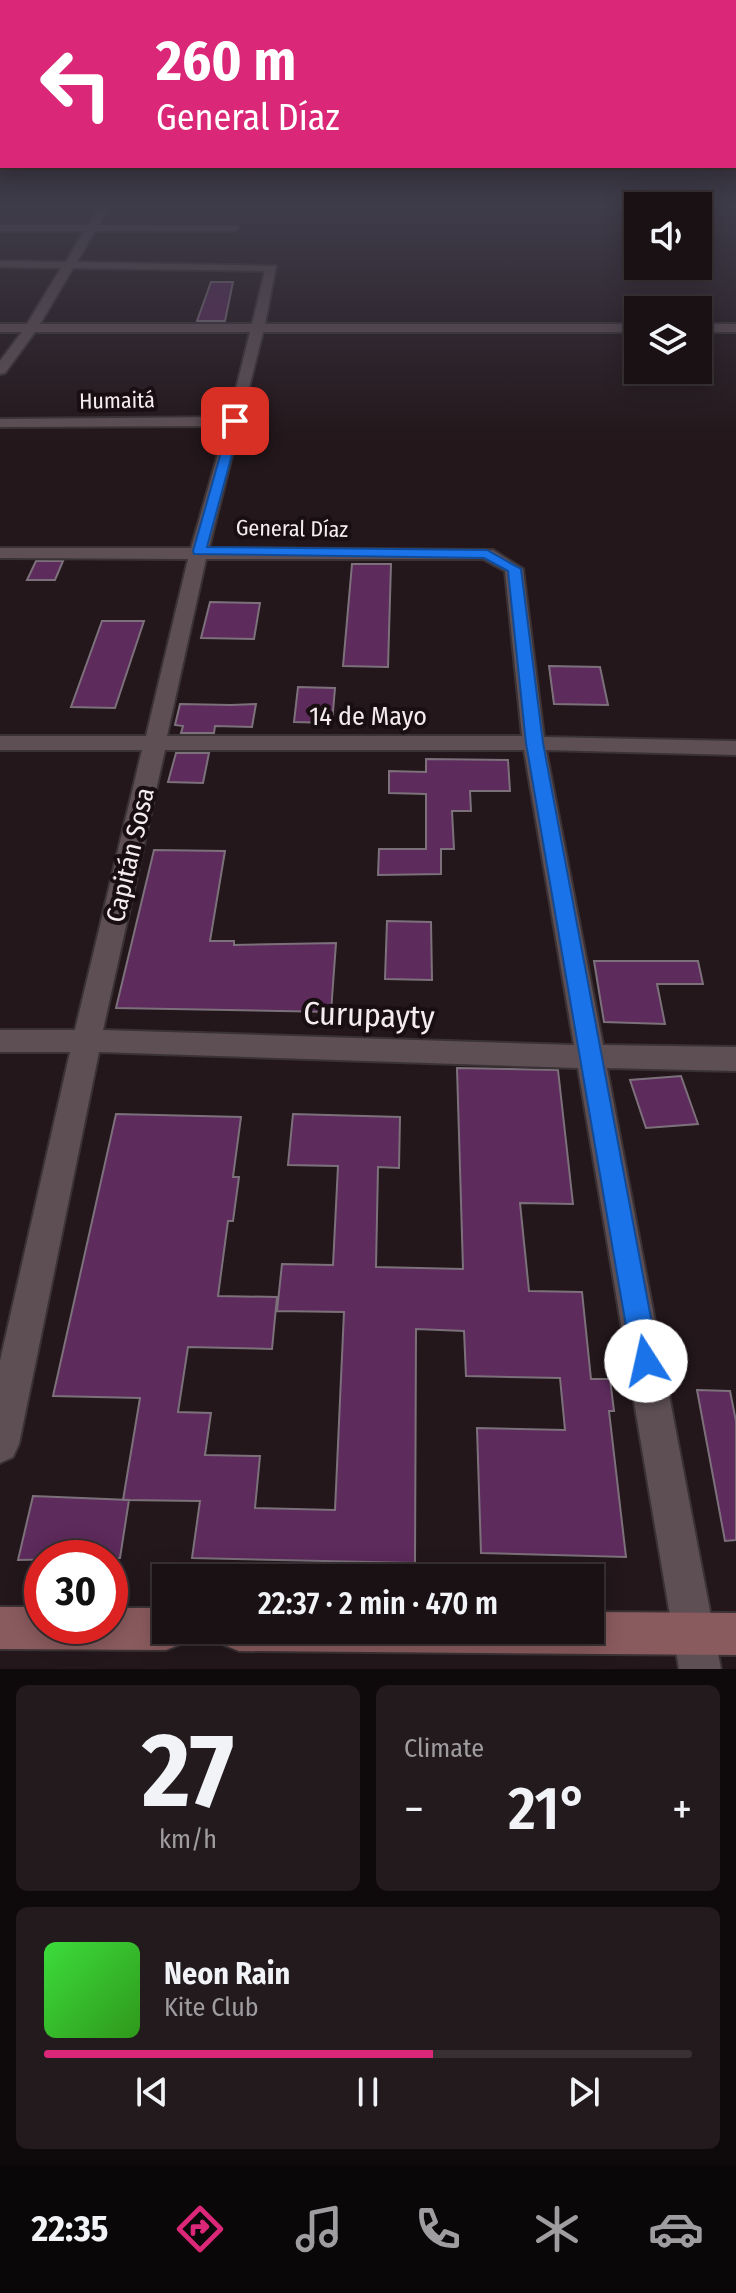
<!DOCTYPE html>
<html lang="en">
<head>
<meta charset="utf-8">
<style>
	:root { --surface:#1a1114; --page:#231a1d; --text:#f1f3f6; --muted:#9f9da0; --line:#383134; --accent:#db2777 }
	body { margin:0; font-family:"Fira Sans Condensed",sans-serif; background:var(--page); color:var(--text); height:100vh; display:flex; flex-direction:column; font-size:30px; white-space:nowrap }
	* { box-sizing:border-box; margin:0 }
	p { font-size:26px; color:var(--muted) }
	.icon { flex:none; width:44px; height:44px; fill:none; stroke:currentColor; stroke-width:2; stroke-linecap:round; stroke-linejoin:round }
	.map { position:relative; height:1669px; overflow:hidden }
	.side { display:flex; flex-direction:column; gap:16px; padding:16px; background:#0e090b; flex:1 }
	.side>* { flex:none }
	.top-card { position:absolute; left:0px; top:0px; width:736px; height:168px; box-shadow:0 4px 20px #0003,0 0 0 2px var(--line); background:#db2777; color:#fff; overflow:hidden }
	.controls { position:absolute; left:624px; top:192px; display:grid; gap:16px }
	.controls a { display:grid; place-items:center; width:88px; height:88px; border-radius:0px; background:var(--surface); box-shadow:0 4px 20px #0003,0 0 0 2px var(--line); font-size:40px }
	.speed { position:absolute; left:24px; top:1540px; display:flex; gap:16px; font-size:40px; font-weight:700; text-align:center }
	.speed>* { display:grid; place-content:center; width:104px; height:104px; border-radius:50%; background:var(--surface); box-shadow:0 4px 20px #0003,0 0 0 2px var(--line); line-height:1 }
	.speed .limit { border:12px solid #d22; background:#fff; color:#111 }
	.pin { position:absolute; display:grid; place-items:center; width:68px; height:68px; color:#fff; margin:-34px; border-radius:16px; box-shadow:0 4px 12px #0006 }
	.me { position:absolute; width:88px; margin:-44px; rotate:350deg; stroke-linejoin:round; filter:drop-shadow(0 0 6px #0008) }
	.turn { display:flex; align-items:center; gap:28px; height:168px; padding:0 24px; font-size:36px }
	.turn .icon { width:104px; height:104px; stroke-width:2.5 }
	.turn b { display:block; font-size:56px; line-height:68px }
	.big { font-size:60px; font-weight:600; line-height:1.1 }
	.side .card { flex:1; display:flex; flex-direction:column; justify-content:center; gap:12px; min-width:0; padding:0 28px; border-radius:12px; background:var(--page) }
	.side .dial { align-items:center; gap:0 }
	.dial b { font-size:104px; line-height:1 }
	.song { display:flex; align-items:center; gap:24px }
	.cover { width:96px; height:96px; border-radius:12px; background:linear-gradient(135deg,hsl(120 70% 55%),hsl(110 70% 35%)) }
	.played { height:8px; border-radius:4px; background:linear-gradient(90deg,var(--accent) 60%,var(--line) 60%) }
	.keys { display:flex; justify-content:space-around; direction:ltr }
	.heat { display:flex; justify-content:space-between; align-items:center; font-size:44px; direction:ltr }
	.side .tiles { flex:1; display:grid; gap:16px; grid-template-columns:1fr 1fr }
	.card:last-child { grid-column:span 2 }
	.trip { position:absolute; left:152px; top:1564px; width:452px; height:80px; border-radius:0px; background:var(--surface); box-shadow:0 4px 20px #0003,0 0 0 2px var(--line); font-weight:600; line-height:80px; text-align:center }
	.tab-bar { display:flex; height:128px; justify-content:space-around; align-items:center; background:#0a0708; color:var(--muted) }
	.tab-bar .icon { width:56px; height:56px }
	.tab-bar .selected { color:var(--accent) }
	.tab-bar b { font-size:36px; color:var(--text) }
	.map>svg:first-child { display:block }
	.building { fill:#5d2b5c; stroke:#7c717b; stroke-width:2 }
	.lines { fill:none; stroke-linecap:round; stroke-linejoin:round }
	.street-casing { stroke:#3a3235; stroke-width:4 }
	.secondary-casing { stroke:#3a3235; stroke-width:4 }
	.street { fill:#5d4f54; fill-rule:evenodd }
	.secondary { fill:#8a5b5e; fill-rule:evenodd }
	.route { fill:#1a73e8; stroke:#114b97; stroke-width:2 }
	.labels { text-anchor:middle; stroke-width:8; stroke-linejoin:round; paint-order:stroke }
	.far-street-label { font-size:22px; fill:#f5ecef; stroke:#190e12 }
	.street-label { font-size:26px; fill:#f5ecef; stroke:#190e12 }
	.near-street-label { font-size:32px; fill:#f5ecef; stroke:#190e12 }
</style>
</head>
<body>
<div class="map">
<svg width="736" height="1669" viewBox="0 0 736 1669">
	<rect width="100%" height="100%" fill="#23171b"/>
	<!-- building -->
	<path class="building" d="M 211,282 L 233,282 L 225,321 L 197,321 Z
		M 36,561 L 63,561 L 55,580 L 27,580 Z
		M 352,564 L 391,564 L 388,667 L 343,666 Z
		M 210,602 L 260,603 L 254,639 L 201,638 Z
		M 102,621 L 144,621 L 115,708 L 71,707 Z
		M 549,666 L 600,667 L 608,705 L 554,704 Z
		M 298,687 L 335,688 L 332,723 L 294,722 Z
		M 180,704 L 231,705 L 256,704 L 252,727 L 215,726 L 214,733 L 181,733 L 183,726 L 175,725 Z
		M 176,753 L 209,753 L 203,783 L 168,782 Z
		M 426,759 L 508,760 L 510,791 L 470,791 L 471,811 L 452,811 L 454,849 L 441,849 L 441,874 L 378,875 L 379,849 L 426,849 L 426,794 L 389,793 L 389,771 L 426,772 Z
		M 154,850 L 225,851 L 210,941 L 234,941 L 234,945 L 336,943 L 331,1012 L 116,1008 Z
		M 387,921 L 431,922 L 432,980 L 385,979 Z
		M 594,961 L 698,961 L 703,984 L 657,984 L 665,1024 L 604,1022 Z
		M 457,1068 L 558,1070 L 573,1204 L 520,1203 L 529,1291 L 582,1292 L 591,1379 L 610,1379 L 614,1411 L 609,1411 L 626,1557 L 481,1553 L 477,1428 L 565,1430 L 560,1378 L 466,1376 L 464,1331 L 416,1329 L 415,1563 L 192,1558 L 200,1501 L 123,1500 L 140,1398 L 53,1396 L 116,1114 L 241,1117 L 233,1177 L 239,1177 L 233,1221 L 228,1221 L 218,1296 L 277,1297 L 272,1349 L 188,1347 L 178,1412 L 211,1413 L 205,1455 L 260,1456 L 255,1508 L 335,1510 L 344,1312 L 277,1311 L 282,1264 L 333,1265 L 338,1166 L 288,1165 L 293,1114 L 400,1117 L 399,1168 L 378,1167 L 376,1267 L 463,1269 Z
		M 681,1076 L 698,1124 L 646,1128 L 630,1080 Z
		M 697,1390 L 730,1391 L 736,1421 L 736,1540 L 725,1541 Z
		M 33,1496 L 129,1500 L 120,1558 L 18,1560 Z"/>
	<g class="lines">
		<!-- street casing -->
		<g class="street-casing">
			<path id="street" d="M 101,204 L 111,204 L 99,225 L 238,226 L 238,230 L 234,231 L 95,231 L 77,262 L 276,266 L 265,324 L 638,324 L 638,332 L 263,332 L 209,548 L 493,550 L 523,569 L 544,737 L 736,741 L 736,755 L 546,750 L 603,1045 L 736,1047 L 736,1071 L 607,1068 L 721,1669 L 679,1669 L 578,1068 L 99,1052 L 19,1444 L 13,1457 L 0,1463 L 0,1361 L 70,1052 L 0,1052 L 0,1030 L 75,1030 L 142,750 L 0,750 L 0,736 L 146,736 L 188,559 L 0,558 L 0,548 L 191,548 L 226,426 L 0,427 L 0,419 L 229,417 L 250,332 L 35,332 L 5,373 L 0,374 L 0,361 L 22,332 L 0,332 L 0,324 L 27,324 L 61,268 L 0,267 L 0,261 L 66,262 L 84,231 L 0,231 L 0,225 L 88,225 ZM 73,268 L 265,271 L 252,324 L 40,324 ZM 206,559 L 483,559 L 505,571 L 522,736 L 167,736 ZM 165,750 L 524,750 L 574,1045 L 103,1030 Z
				M 698,324 L 736,324 L 736,332 L 698,332 Z"/>
		</g>
		<!-- secondary casing -->
		<g class="secondary-casing">
			<path id="secondary" d="M 0,1607 L 42,1607 L 42,1626 L 110,1626 L 110,1608 L 166,1608 L 166,1630 L 186,1630 L 181,1644 L 166,1650 L 0,1649 Z
				M 590,1612 L 736,1613 L 736,1655 L 239,1651 L 224,1645 L 218,1630 L 590,1630 Z"/>
		</g>
		<!-- street -->
		<use href="#street" class="street"/>
		<!-- secondary -->
		<use href="#secondary" class="secondary"/>
	</g>
	<!-- sky -->
	<linearGradient id="sky" x2="0" y2="1"><stop stop-color="#130d0f"/><stop offset="0.47" stop-color="#3f3c4a"/><stop offset="1" stop-color="#3f3c4a" stop-opacity="0"/></linearGradient>
	<rect width="736" height="437" fill="url(#sky)"/>
	<!-- route -->
	<path class="route" d="M 235,418 L 241,421 L 207,547 L 487,550 L 521,569 L 543,743 L 659,1361 L 655,1371 L 646,1375 L 636,1371 L 632,1361 L 526,743 L 508,571 L 484,558 L 194,554 L 193,551 L 230,421 Z"/>
	<g class="labels">
		<!-- far-street labels -->
		<g class="far-street-label">
			<text transform="translate(117 400) rotate(-1)" y="8">Humaitá</text>
			<text transform="translate(292 528) rotate(1)" y="8">General Díaz</text>
		</g>
		<!-- street labels -->
		<g class="street-label">
			<text x="368" y="725">14 de Mayo</text>
			<text transform="translate(130 855) rotate(-77)" y="9">Capitán Sosa</text>
		</g>
		<!-- near-street labels -->
		<g class="near-street-label">
			<text transform="translate(369 1015) rotate(2)" y="11">Curupayty</text>
		</g>
	</g>
</svg>
<div class="controls">
<a><svg class="icon" aria-label="sound" viewBox="0 0 24 24"><path d="M4 9h4l5-4v14l-5-4H4zM17 9q2 3 0 6"/></svg></a>
<a><svg class="icon" aria-label="layers" viewBox="0 0 24 24"><path d="M12 4l9 5-9 5-9-5zM3 14l9 5 9-5"/></svg></a>
</div>
<div class="speed"><div class="limit">30</div></div>
<div class="pin" style="left:235px;top:421px;background:#d93025"><svg class="icon" aria-label="arrive" viewBox="0 0 24 24"><path d="M6 21V4h12l-3 4 3 4H6"/></svg></div>
<svg class="me" style="left:646px;top:1361px" viewBox="-20 -20 40 40"><circle r="19" fill="#fff"/><path d="M0-13L10 11 0 6-10 11z" fill="#1a73e8"/></svg>
<div class="trip">22:37 · 2 min · 470 m</div>
<div class="top-card">
<div class="turn"><svg class="icon" aria-label="left" viewBox="0 0 24 24"><path d="M17 20v-9H6M10 6l-5 5 5 5"/></svg><div><b>260 m</b>General Díaz</div></div>
</div>
</div>
<section class="side">
<div class="tiles">
<div class="card dial"><b>27</b><p>km/h</p></div>
<div class="card"><p>Climate</p>
<div class="heat"><a>−</a><b class="big">21°</b><a>+</a></div>
</div>
<div class="card">
<div class="song"><i class="cover"></i><div><b>Neon Rain</b><p>Kite Club</p></div></div>
<div class="played"></div>
<div class="keys"><svg class="icon" aria-label="previous" viewBox="0 0 24 24"><path d="M18 5L8 12l10 7zM5 5v14"/></svg><svg class="icon" aria-label="pause" viewBox="0 0 24 24"><path d="M8 5v14M16 5v14"/></svg><svg class="icon" aria-label="next" viewBox="0 0 24 24"><path d="M6 5l10 7-10 7zM19 5v14"/></svg></div>
</div>
</div>
</section>
<nav class="tab-bar">
<b>22:35</b>
<svg class="icon selected" aria-label="directions" viewBox="0 0 24 24"><path d="M12 3l9 9-9 9-9-9zM9 14v-3h6M13 9l2 2-2 2"/></svg>
<svg class="icon" aria-label="music" viewBox="0 0 24 24"><path d="M9 18V5l10-2v13"/><circle cx="6" cy="18" r="3"/><circle cx="16" cy="16" r="3"/></svg>
<svg class="icon" aria-label="phone" viewBox="0 0 24 24"><path d="M5 4h4l2 5-3 2q2 4 5 5l2-3 5 2v4C11 20 4 13 5 4z"/></svg>
<svg class="icon" aria-label="climate" viewBox="0 0 24 24"><path d="M12 3v18M4 7l16 10M4 17L20 7"/></svg>
<svg class="icon" aria-label="car" viewBox="0 0 24 24"><path d="M5 17H2v-5l4-1 3-4h7l3 4 3 1v5h-3M9 17h6M6 11h13"/><circle cx="7" cy="17" r="2"/><circle cx="17" cy="17" r="2"/></svg>
</nav>
</body>
</html>
